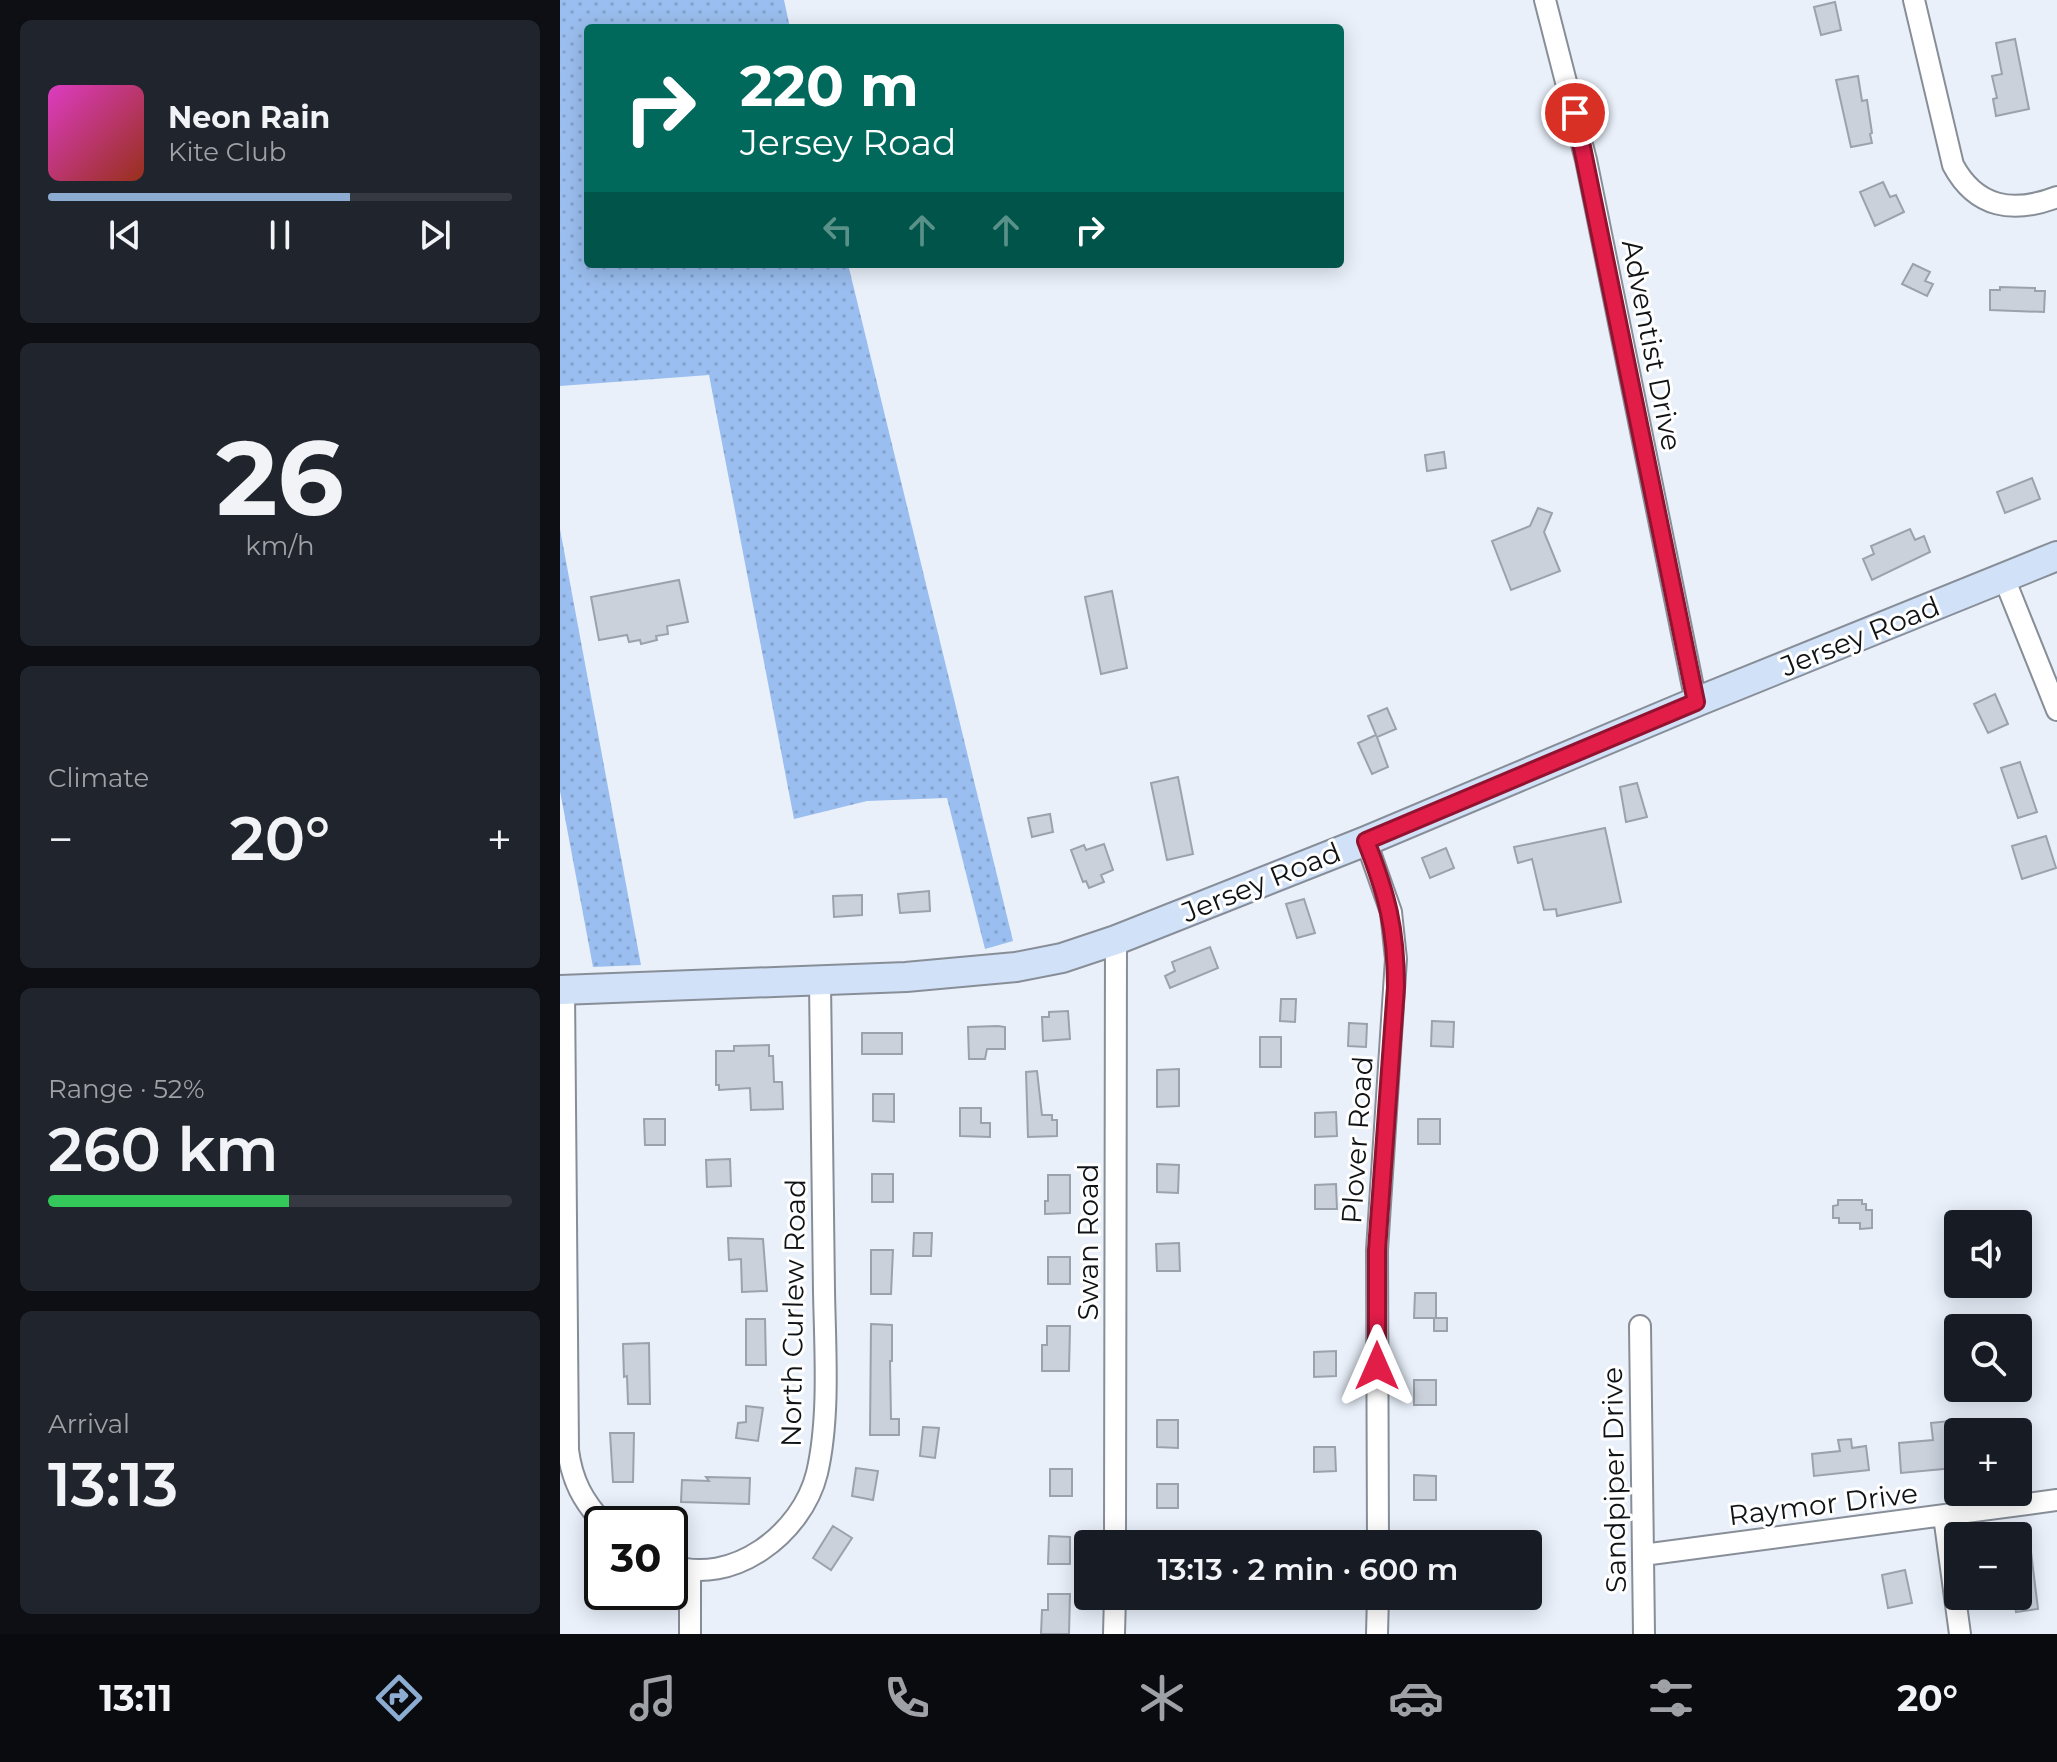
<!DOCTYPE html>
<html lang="en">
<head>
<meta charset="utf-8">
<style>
	:root { --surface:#171b24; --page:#20242c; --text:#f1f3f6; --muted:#9ea1a6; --line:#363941; --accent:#8dacd2 }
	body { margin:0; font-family:Montserrat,sans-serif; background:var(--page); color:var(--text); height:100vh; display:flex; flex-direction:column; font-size:30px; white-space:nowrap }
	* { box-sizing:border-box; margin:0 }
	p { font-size:26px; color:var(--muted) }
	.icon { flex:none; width:44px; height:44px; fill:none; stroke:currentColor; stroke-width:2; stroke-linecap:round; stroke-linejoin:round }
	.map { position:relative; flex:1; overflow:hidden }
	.sheet { display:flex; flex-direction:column; gap:20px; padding:20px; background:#0d0f14; width:560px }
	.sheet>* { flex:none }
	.banner { position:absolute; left:24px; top:24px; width:760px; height:244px; border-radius:8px; box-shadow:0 4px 20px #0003; background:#00695c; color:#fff; overflow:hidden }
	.controls { position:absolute; left:1384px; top:1210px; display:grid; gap:16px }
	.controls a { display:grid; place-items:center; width:88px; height:88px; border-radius:8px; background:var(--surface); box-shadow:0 4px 20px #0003; font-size:40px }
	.speed { position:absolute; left:24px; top:1506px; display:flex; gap:16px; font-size:40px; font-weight:700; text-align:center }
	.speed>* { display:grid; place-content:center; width:104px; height:104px; border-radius:50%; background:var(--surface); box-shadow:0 4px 20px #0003; line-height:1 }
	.speed .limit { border:4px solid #111; border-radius:12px; background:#fff; color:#111 }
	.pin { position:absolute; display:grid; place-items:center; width:68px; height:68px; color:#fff; margin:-34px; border:4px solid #fff; border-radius:50%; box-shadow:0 2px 8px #0007 }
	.me { position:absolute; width:88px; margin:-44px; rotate:0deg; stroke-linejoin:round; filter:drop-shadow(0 0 6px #0008) }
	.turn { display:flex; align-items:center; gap:28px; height:168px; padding:0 24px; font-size:36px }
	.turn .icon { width:104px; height:104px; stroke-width:2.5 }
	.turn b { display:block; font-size:56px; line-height:68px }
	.lanes { display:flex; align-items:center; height:76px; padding:0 24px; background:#0003; justify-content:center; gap:40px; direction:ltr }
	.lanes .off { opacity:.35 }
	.big { font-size:60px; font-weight:600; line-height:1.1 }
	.sheet .card { flex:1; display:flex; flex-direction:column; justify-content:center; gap:12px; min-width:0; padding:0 28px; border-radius:12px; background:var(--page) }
	.sheet .dial { align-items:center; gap:0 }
	.dial b { font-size:104px; line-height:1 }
	.song { display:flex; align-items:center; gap:24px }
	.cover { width:96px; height:96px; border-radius:12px; background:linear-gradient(135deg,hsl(310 70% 55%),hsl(10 70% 35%)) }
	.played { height:8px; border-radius:4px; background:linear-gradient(90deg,var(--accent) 65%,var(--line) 65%) }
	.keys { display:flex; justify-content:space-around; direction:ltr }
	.heat { display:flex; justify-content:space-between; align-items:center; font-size:44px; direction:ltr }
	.charge { height:12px; border-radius:6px; background:linear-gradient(90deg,#34c759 52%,var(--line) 0) }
	.trip { position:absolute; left:514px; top:1530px; width:468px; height:80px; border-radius:8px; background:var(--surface); box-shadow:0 4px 20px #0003; font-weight:600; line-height:80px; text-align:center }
	.tab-bar { display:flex; height:128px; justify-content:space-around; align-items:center; background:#090b0e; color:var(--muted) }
	.tab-bar .icon { width:56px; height:56px }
	.tab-bar .active { color:var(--accent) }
	.tab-bar b { font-size:36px; color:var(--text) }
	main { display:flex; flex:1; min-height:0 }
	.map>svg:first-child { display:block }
	.park { fill:url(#park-dots) }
	.building { fill:#cad1db; stroke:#9ca2ac; stroke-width:2 }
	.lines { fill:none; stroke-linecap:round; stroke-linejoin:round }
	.street-casing { stroke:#888e98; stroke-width:24 }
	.secondary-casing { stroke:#888e98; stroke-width:32 }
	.street { stroke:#fff; stroke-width:20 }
	.secondary { stroke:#d1e2f8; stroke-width:28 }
	.route-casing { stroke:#92132f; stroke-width:20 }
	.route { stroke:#e11d48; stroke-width:14 }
	.labels { text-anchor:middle; stroke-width:6; stroke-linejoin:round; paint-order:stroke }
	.street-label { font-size:28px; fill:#101316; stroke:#fff }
</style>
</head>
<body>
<main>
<section class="sheet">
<div class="card">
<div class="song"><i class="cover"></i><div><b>Neon Rain</b><p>Kite Club</p></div></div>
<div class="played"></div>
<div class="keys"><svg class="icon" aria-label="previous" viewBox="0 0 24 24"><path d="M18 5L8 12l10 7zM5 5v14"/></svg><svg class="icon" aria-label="pause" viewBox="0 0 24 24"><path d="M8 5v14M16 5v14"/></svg><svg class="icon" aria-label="next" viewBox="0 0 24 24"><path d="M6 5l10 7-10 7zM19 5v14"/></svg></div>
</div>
<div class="card dial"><b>26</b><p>km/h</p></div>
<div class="card"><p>Climate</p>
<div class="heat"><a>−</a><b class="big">20°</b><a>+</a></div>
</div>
<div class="card"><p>Range · 52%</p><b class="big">260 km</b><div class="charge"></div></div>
<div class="card"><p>Arrival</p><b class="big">13:13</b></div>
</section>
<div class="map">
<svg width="1497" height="1634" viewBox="0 0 1497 1634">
	<defs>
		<pattern id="park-dots" width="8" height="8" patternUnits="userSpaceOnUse" patternTransform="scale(2)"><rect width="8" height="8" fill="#9abeef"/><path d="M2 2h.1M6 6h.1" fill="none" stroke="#84a2cc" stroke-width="1.8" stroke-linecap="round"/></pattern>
	</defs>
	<rect width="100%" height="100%" fill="#e9f0fa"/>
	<!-- park -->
	<path class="park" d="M 0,0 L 224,0 L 230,28 L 28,28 L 28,264 L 288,264 L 453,941 L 425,949 L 387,798 L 307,801 L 234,819 L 149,375 L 0,386 Z
		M 0,529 L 81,965 L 33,967 L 0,791 Z"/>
	<!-- building -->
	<path class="building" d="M 1275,2 L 1281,30 L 1261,35 L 1254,7 Z
		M 1455,39 L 1469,109 L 1436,116 L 1433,99 L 1437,98 L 1432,76 L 1442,74 L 1436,43 Z
		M 1298,76 L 1302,101 L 1307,100 L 1312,133 L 1310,134 L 1312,143 L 1291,147 L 1276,80 Z
		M 1323,182 L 1330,197 L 1336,195 L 1344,212 L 1315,226 L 1300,192 Z
		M 1353,264 L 1370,272 L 1365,281 L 1373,284 L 1367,296 L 1342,284 Z
		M 1440,287 L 1475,288 L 1475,291 L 1485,291 L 1484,312 L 1430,310 L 1430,290 L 1440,290 Z
		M 884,452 L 886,468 L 867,471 L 865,455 Z
		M 1472,478 L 1480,499 L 1445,513 L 1437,492 Z
		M 978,508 L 992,513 L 984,532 L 1000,571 L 951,590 L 932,541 L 970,526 Z
		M 1350,529 L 1355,540 L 1364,536 L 1370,552 L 1312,580 L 1303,559 L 1314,554 L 1311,546 Z
		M 119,580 L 128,622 L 107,626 L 108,634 L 96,636 L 97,640 L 81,644 L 80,640 L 69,642 L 67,635 L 39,640 L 31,597 Z
		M 552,591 L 567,668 L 541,674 L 525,597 Z
		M 1435,694 L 1448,724 L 1428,733 L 1414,704 Z
		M 827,708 L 836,729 L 817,737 L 828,767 L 812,774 L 798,743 L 816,735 L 808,716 Z
		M 1460,762 L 1477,812 L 1458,818 L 1441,768 Z
		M 618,777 L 633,854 L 607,860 L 591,783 Z
		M 1077,783 L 1087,817 L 1066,822 L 1060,787 Z
		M 490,814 L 493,832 L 472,837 L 468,818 Z
		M 1045,828 L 1061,902 L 997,916 L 996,909 L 984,910 L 972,859 L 958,863 L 954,847 Z
		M 1486,836 L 1496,868 L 1462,879 L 1452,846 Z
		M 544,844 L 553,870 L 541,875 L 544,882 L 529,888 L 526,881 L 523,882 L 511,850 L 524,845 L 526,850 Z
		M 886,848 L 894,868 L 870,878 L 862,858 Z
		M 369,891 L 370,911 L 340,913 L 338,894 Z
		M 302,895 L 302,915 L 274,917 L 273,896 Z
		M 744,899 L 755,933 L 737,938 L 726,904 Z
		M 650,947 L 658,968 L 610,988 L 605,976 L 615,971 L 612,962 Z
		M 721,999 L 736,999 L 735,1022 L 720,1021 Z
		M 508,1011 L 510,1039 L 483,1041 L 482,1017 L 489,1017 L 489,1012 Z
		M 872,1021 L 894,1022 L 893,1047 L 871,1046 Z
		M 789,1023 L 807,1024 L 806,1047 L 788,1046 Z
		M 438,1026 L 445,1027 L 445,1049 L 427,1049 L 425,1059 L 409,1059 L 408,1027 Z
		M 302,1033 L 342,1033 L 342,1054 L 302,1054 Z
		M 700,1037 L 721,1037 L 721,1067 L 700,1067 Z
		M 209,1045 L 209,1056 L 213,1056 L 214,1082 L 222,1082 L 223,1109 L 191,1110 L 190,1088 L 159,1090 L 159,1085 L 156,1085 L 156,1051 L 174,1051 L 174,1046 Z
		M 619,1069 L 619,1106 L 597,1107 L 597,1070 Z
		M 477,1071 L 482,1115 L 492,1115 L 492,1120 L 497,1120 L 497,1136 L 468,1137 L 466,1072 Z
		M 313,1094 L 334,1094 L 334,1122 L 313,1121 Z
		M 400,1108 L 421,1108 L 421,1123 L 430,1123 L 430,1137 L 400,1136 Z
		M 776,1112 L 777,1136 L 755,1137 L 755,1113 Z
		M 84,1119 L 105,1119 L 105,1145 L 85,1145 Z
		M 858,1119 L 880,1119 L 880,1144 L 858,1144 Z
		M 170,1159 L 171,1186 L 147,1187 L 146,1160 Z
		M 597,1164 L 619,1165 L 618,1193 L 597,1192 Z
		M 312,1174 L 333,1174 L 333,1202 L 312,1202 Z
		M 488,1175 L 510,1175 L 510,1213 L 485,1214 L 485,1201 L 488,1201 Z
		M 776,1184 L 777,1209 L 755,1209 L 755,1185 Z
		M 1278,1200 L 1302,1200 L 1302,1204 L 1306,1204 L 1306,1210 L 1312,1210 L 1312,1228 L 1300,1229 L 1300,1223 L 1279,1223 L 1279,1218 L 1273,1218 L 1273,1206 L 1278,1205 Z
		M 354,1233 L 372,1233 L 371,1256 L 353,1256 Z
		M 168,1238 L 203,1239 L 207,1291 L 182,1292 L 181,1259 L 169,1260 Z
		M 619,1243 L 620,1271 L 597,1271 L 596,1244 Z
		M 311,1250 L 333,1250 L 331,1294 L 311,1294 Z
		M 488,1257 L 510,1257 L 510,1284 L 488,1284 Z
		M 855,1293 L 876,1293 L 876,1318 L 854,1318 Z
		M 874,1318 L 887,1318 L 887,1331 L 874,1331 Z
		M 186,1319 L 205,1319 L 206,1365 L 186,1365 Z
		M 311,1324 L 332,1325 L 332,1361 L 330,1361 L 331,1419 L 339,1419 L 339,1435 L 310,1435 Z
		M 487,1326 L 510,1326 L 509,1371 L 482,1371 L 482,1345 L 487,1345 Z
		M 89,1343 L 90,1404 L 68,1404 L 67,1376 L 64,1377 L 63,1344 Z
		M 776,1351 L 776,1376 L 754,1377 L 754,1352 Z
		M 854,1380 L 876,1380 L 876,1405 L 854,1405 Z
		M 186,1406 L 203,1408 L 198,1441 L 176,1438 L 178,1423 L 186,1422 Z
		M 597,1420 L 618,1420 L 618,1448 L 597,1447 Z
		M 1390,1421 L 1394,1468 L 1341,1473 L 1339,1443 L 1373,1440 L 1371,1423 Z
		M 363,1427 L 379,1428 L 375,1458 L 360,1456 Z
		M 50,1433 L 74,1433 L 73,1482 L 53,1482 Z
		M 1291,1439 L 1292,1448 L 1306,1446 L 1309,1470 L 1254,1476 L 1252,1454 L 1280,1451 L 1278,1440 Z
		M 754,1447 L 775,1447 L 776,1471 L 754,1472 Z
		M 296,1468 L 318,1471 L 313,1500 L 292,1496 Z
		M 490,1469 L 512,1469 L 512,1496 L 490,1496 Z
		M 854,1475 L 876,1476 L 876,1500 L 854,1500 Z
		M 146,1477 L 190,1478 L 189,1504 L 121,1502 L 122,1480 L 149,1481 Z
		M 597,1484 L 618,1484 L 618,1508 L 597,1508 Z
		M 273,1526 L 292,1538 L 271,1570 L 253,1558 Z
		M 489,1536 L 510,1537 L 510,1564 L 488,1564 Z
		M 1471,1552 L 1478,1609 L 1456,1612 L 1454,1596 L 1458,1596 L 1458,1553 Z
		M 1345,1570 L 1352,1603 L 1328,1608 L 1322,1575 Z
		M 488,1594 L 510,1594 L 509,1634 L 481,1634 L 482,1610 L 488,1610 Z"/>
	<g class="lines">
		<!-- street casing -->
		<g class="street-casing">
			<path id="street" d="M 985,0 L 1026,160 L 1136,702
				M 1354,0 L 1393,165 C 1416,208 1453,214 1497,197
				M 1444,578 L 1497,710
				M 806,841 L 831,912 L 836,959 L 817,1250 L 818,1544
				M 4,990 L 8,1450 C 12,1481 23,1501 44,1524
				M 1080,1326 L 1084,1634
				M 1384,1516 L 1400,1634
				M 555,1544 L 556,940
				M 1083,1555 L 1497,1500
				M 110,1565 C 172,1587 242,1534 257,1473 C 270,1417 265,1348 264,1291 C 263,1188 262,1085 260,982
				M 130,1571 L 130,1634
				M 554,1634 L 555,1596
				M 817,1634 L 818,1596"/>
		</g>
		<!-- secondary casing -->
		<g class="secondary-casing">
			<path id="secondary" d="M 0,990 L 346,977 L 456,967 L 502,958 L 556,940 L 806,841 L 1136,702 L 1497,556"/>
		</g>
		<!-- street -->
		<use href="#street" class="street"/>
		<!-- secondary -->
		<use href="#secondary" class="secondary"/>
	</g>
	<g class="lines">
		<!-- route casing -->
		<g class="route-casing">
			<path id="route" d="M 817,1366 L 817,1250 L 836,987 C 836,928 827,895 806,841 L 1136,702 L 1015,113"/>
		</g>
		<!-- route -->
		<use href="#route" class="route"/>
	</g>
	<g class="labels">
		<!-- street labels -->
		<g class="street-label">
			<text transform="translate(1092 345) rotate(79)" y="10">Adventist Drive</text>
			<text transform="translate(1300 636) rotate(-22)" y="10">Jersey Road</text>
			<text transform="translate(701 882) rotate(-22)" y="10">Jersey Road</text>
			<text transform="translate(797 1140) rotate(-86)" y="10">Plover Road</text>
			<text transform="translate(528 1242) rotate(-90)" y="10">Swan Road</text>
			<text transform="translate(233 1313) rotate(-89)" y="10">North Curlew Road</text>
			<text transform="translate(1054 1480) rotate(-91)" y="10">Sandpiper Drive</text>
			<text transform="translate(1263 1504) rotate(-7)" y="10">Raymor Drive</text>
		</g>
	</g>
</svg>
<div class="controls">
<a><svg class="icon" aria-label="sound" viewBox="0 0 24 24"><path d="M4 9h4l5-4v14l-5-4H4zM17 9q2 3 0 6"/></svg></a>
<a><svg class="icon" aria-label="search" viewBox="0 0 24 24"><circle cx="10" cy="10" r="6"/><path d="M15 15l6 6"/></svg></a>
<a>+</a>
<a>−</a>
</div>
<div class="speed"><div class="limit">30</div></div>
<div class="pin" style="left:1015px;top:113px;background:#d93025"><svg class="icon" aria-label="arrive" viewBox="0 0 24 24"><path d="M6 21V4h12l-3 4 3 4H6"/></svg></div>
<svg class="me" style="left:817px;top:1366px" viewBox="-20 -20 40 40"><path d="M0-17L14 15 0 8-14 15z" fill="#e11d48" stroke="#fff" stroke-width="4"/></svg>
<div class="trip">13:13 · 2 min · 600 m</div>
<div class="banner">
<div class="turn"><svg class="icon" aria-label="right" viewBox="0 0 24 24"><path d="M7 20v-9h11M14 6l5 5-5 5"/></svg><div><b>220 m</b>Jersey Road</div></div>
<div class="lanes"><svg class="icon off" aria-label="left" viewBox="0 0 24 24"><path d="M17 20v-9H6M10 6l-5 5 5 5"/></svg><svg class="icon off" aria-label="ahead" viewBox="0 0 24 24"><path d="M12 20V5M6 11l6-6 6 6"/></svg><svg class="icon off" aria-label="ahead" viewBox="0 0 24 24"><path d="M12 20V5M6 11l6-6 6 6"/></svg><svg class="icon" aria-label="right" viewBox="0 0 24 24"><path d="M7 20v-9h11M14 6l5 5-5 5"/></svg></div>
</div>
</div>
</main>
<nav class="tab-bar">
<b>13:11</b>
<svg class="icon active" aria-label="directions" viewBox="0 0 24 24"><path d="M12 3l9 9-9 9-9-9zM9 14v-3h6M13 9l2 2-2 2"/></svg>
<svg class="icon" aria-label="music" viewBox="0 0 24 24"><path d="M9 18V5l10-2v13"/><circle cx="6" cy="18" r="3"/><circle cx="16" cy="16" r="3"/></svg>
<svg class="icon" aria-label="phone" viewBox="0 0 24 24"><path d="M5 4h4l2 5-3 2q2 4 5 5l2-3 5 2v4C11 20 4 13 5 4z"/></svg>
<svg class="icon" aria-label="climate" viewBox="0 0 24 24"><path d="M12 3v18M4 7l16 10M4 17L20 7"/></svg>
<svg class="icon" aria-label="car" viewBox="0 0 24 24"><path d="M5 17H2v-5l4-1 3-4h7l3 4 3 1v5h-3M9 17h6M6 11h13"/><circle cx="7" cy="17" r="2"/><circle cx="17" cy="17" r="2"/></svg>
<svg class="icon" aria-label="filters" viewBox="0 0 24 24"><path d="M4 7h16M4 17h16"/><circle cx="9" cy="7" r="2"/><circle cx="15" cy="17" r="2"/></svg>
<b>20°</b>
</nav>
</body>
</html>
